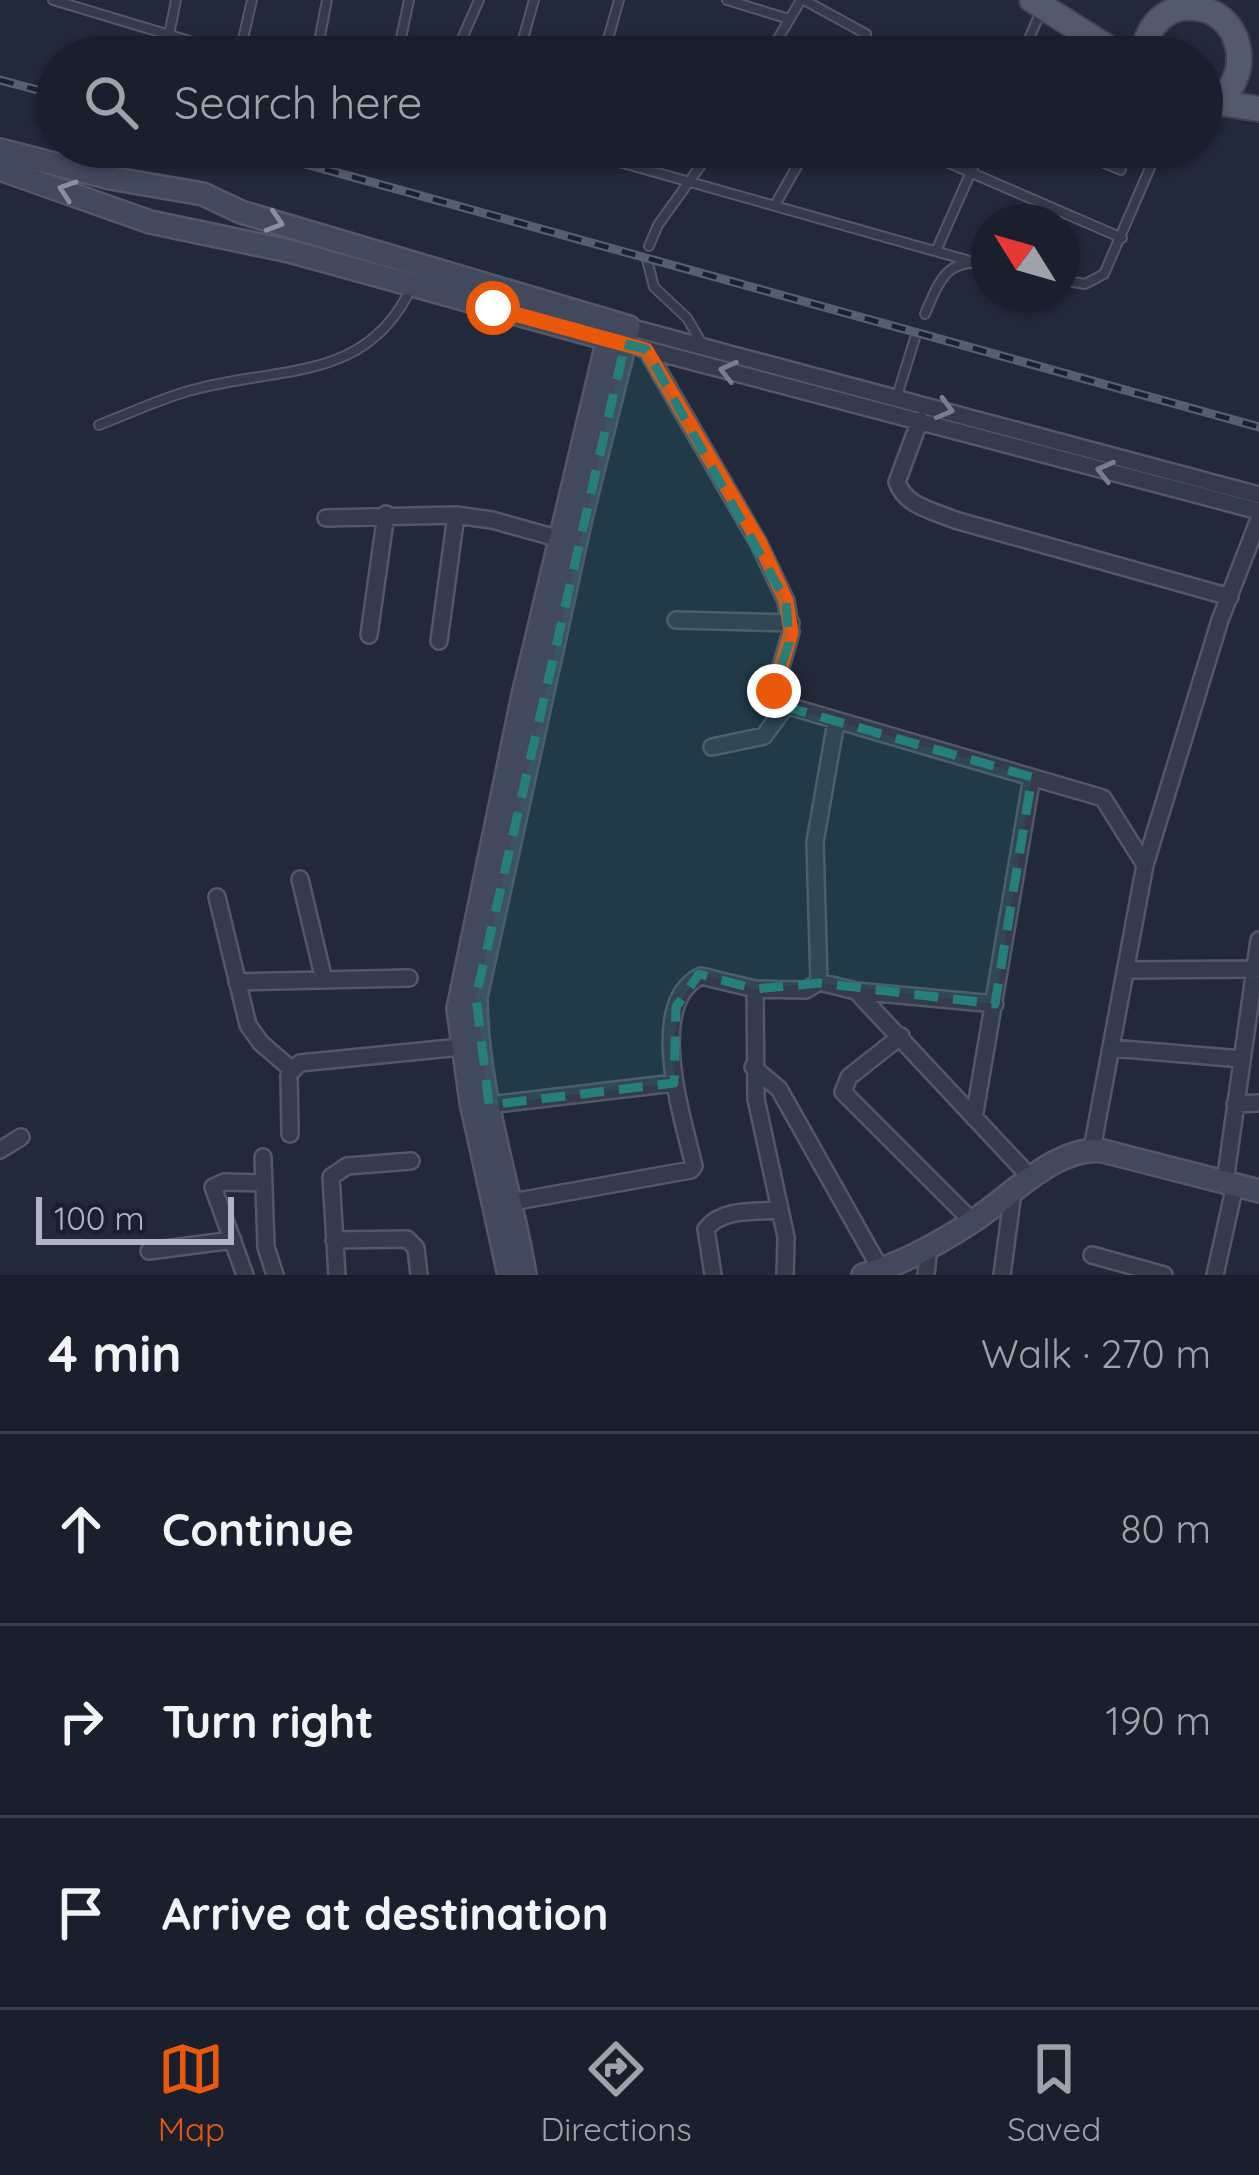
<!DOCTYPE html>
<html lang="en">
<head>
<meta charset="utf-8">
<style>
	body { margin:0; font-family:Quicksand,sans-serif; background:#222734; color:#f1f3f6 }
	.compass { position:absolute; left:971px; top:204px; width:108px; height:108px; border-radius:50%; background:#191f2c; box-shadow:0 3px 9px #0004; rotate:307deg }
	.scale { position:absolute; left:36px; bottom:30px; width:198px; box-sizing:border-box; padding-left:12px; border:6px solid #afb5c7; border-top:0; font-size:33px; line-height:42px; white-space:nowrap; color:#afb5c7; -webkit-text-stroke:9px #1a202f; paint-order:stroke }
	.stop { position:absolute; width:36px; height:36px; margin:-27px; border:9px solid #ea580c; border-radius:50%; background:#fff }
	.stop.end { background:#ea580c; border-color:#fff; box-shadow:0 3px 12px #0008 }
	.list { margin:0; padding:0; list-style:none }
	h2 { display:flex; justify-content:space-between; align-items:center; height:156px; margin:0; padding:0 48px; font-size:51px }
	h2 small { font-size:39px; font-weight:400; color:#9fa2a9 }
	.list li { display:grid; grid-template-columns:78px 1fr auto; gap:36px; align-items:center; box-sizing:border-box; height:192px; padding:0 48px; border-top:3px solid #373d48 }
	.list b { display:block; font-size:45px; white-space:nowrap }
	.list em { font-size:39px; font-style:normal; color:#9fa2a9 }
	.icon { flex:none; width:66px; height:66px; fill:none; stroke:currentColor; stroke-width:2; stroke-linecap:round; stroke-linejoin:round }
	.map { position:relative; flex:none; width:1259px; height:1275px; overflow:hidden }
	.search { position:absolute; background:#191f2c; box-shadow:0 3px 9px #0004; left:36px; right:36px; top:36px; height:132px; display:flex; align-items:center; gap:30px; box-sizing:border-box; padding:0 42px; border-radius:66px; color:#9fa2a9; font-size:45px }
	.sheet { height:732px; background:#191f2c }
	nav { display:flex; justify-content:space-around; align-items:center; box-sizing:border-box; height:168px; border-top:3px solid #373d48; background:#191f2c; font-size:33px; color:#9fa2a9 }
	nav a { display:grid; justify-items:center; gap:6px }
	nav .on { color:#ea580c }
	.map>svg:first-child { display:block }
</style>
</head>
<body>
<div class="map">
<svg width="1259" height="1275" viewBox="0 0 1259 1275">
	<rect width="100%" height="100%" fill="#21293a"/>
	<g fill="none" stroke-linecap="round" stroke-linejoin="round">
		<defs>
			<path id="lane" d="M53 0 243 57
				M727 0 789 19
				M804 0 866 34 858 57
				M169 35 176 0
				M239 56 252 0
				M316 57 327 0
				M397 57 409 0
				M454 57 479 0
				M518 57 534 0
				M603 57 619 0
				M767 57 801 0
				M1021 57 1042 9
				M566 147 970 261
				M912 147 1122 238
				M1067 147 1121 170
				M775 205 808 147
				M649 246 658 225 714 147
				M936 251 982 147
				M647 260 654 287 687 318 702 344
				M1061 280 1085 284 1104 274 1159 147
				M925 314C940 279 947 257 989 264
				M897 396 915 338
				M99 425C131 413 163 397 196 389 283 366 368 382 412 286"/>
			<path id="street" d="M629 327 1259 495
				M641 348 1259 511
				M646 349 759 544 786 601 791 632 774 691 778 703 1103 798 1145 865
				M920 420 897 482C905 506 934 511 955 520L1230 597
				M326 518 456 515 492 520 560 539
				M676 620 791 623
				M369 635 386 514
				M439 641 456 515
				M712 747 764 736 785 707
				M300 879 324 980
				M217 897 248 1025 261 1043 291 1069
				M1126 970 1259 969
				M237 982 409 978
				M819 982 856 991 1032 1179
				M856 991 995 1004
				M901 1036 849 1077 843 1092 973 1222
				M1111 1048 1242 1059
				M753 1067 779 1089 881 1270
				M1235 1104 1259 1103
				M489 1105 674 1083
				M974 1118 1032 777
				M290 1134 289 1074 300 1063 461 1047
				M1092 1149 1145 865 1220 620 1259 519
				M0 1150 21 1137
				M263 1157 266 1247 275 1275
				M1225 1182 1259 940
				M512 1202 691 1170 694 1166C683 1119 645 1003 701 976L755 989
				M334 1240 407 1239 416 1248 419 1275
				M149 1251 233 1240
				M1092 1255 1164 1275
				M245 1275 213 1187 224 1182 264 1183
				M337 1275 331 1177 347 1166 411 1161
				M713 1275 706 1229C722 1208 755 1212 780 1210
				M785 1275 786 1237 756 1099 755 989 806 990 819 982 815 842 836 722
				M926 1275 929 1246
				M1002 1275 1013 1192
				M1215 1275 1235 1185"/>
			<path id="secondary" d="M0 150 110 178 203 194 241 212 629 327 581 518 476 997C476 1091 510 1183 525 1275
				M0 169 150 222 289 251 618 342
				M509 1275 471 1102 458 1009 523 695 612 322
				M863 1275C902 1264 940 1243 973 1221 1009 1198 1058 1144 1103 1151L1259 1191"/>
			<path id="primary" d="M1032 0 1123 57
				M1142 57C1146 33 1156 15 1180 8 1249 0 1259 91 1202 109
				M1221 103 1259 109"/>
		</defs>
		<use href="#lane" stroke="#525868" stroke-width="12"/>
		<use href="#street" stroke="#525868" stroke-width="20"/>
		<use href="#secondary" stroke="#525868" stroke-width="26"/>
		<use href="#primary" stroke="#3e4454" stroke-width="28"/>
		<use href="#lane" stroke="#343b4a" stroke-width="8"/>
		<use href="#street" stroke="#343b4a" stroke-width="15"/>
		<use href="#secondary" stroke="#42495d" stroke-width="21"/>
		<use href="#primary" stroke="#525a6b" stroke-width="24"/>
		<defs>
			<path id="rail" d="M0 80 57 95
				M244 147 1259 427"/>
		</defs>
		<use href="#rail" stroke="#565e72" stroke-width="9"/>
		<use href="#rail" stroke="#1a202f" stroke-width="4.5" stroke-dasharray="14" stroke-linecap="butt"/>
	</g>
	<defs><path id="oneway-chevron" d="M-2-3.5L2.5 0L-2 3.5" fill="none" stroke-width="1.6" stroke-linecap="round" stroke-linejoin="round" transform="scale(3)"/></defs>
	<g stroke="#898fa2">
		<use href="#oneway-chevron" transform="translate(67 190) rotate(-161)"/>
		<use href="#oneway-chevron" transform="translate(275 222) rotate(17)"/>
	</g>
	<g stroke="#787e8f">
		<use href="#oneway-chevron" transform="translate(728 371) rotate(-166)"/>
		<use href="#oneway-chevron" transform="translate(945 409) rotate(15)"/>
		<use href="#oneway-chevron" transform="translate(1105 471) rotate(-166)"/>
	</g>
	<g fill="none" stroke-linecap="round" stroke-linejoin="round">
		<path stroke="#ea580c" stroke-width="15" d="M493 308 646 350 760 544 786 601 791 632 774 691"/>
	</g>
	<path fill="#277f7b" fill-opacity="0.2" stroke="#277f7b" stroke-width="9" stroke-dasharray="24 15" stroke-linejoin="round" d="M625 344 646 349 786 601 789 643 769 702 1032 777 995 1004 820 983 755 989 699 974 676 1007 674 1083 489 1105 476 997Z"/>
</svg>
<svg class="compass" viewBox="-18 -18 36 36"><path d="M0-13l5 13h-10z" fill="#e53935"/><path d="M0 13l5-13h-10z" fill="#9fa2a9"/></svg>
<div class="scale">100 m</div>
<div class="stop" style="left:493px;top:308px"></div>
<div class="stop end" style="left:774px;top:691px"></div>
<div class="search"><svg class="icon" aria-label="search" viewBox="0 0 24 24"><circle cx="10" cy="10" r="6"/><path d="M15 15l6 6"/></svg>Search here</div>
</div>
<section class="sheet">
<h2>4 min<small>Walk · 270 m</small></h2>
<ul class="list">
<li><svg class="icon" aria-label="ahead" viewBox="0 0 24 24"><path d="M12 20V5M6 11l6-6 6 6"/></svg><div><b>Continue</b></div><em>80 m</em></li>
<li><svg class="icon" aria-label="right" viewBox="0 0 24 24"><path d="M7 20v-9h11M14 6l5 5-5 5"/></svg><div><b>Turn right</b></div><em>190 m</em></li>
<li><svg class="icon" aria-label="arrive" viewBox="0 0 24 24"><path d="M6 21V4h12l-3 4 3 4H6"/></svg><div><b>Arrive at destination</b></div></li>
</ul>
</section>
<nav>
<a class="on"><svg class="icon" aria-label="map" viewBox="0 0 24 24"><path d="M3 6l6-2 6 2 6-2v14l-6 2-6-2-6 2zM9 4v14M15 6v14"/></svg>Map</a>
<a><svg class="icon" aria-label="directions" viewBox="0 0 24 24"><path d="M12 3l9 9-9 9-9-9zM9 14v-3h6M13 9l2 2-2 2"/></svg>Directions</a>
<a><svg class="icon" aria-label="saved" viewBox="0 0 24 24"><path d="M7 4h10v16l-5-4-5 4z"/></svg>Saved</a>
</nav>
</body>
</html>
